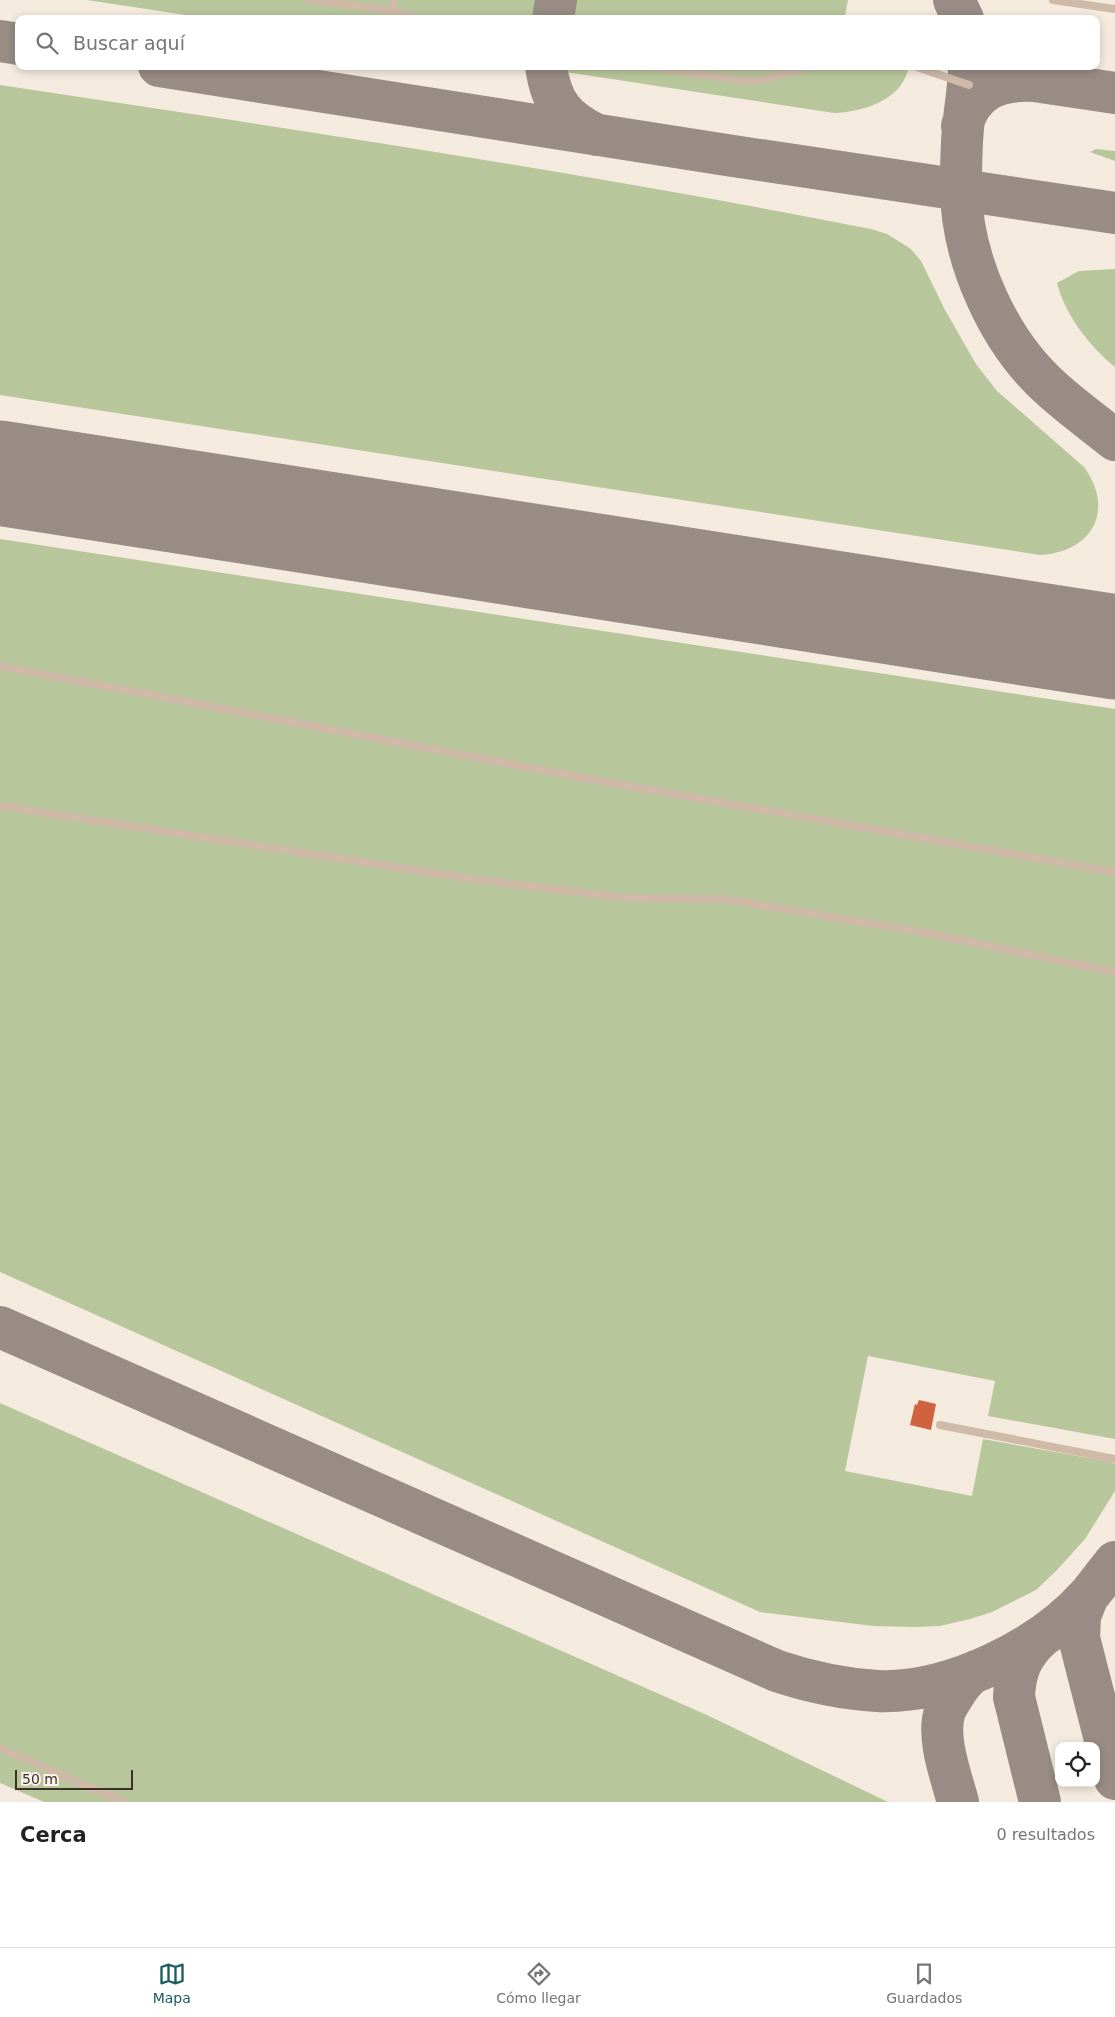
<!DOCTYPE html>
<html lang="es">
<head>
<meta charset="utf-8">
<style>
	body { margin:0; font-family:"DejaVu Sans",sans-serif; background:#f6f6f6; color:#222 }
	.controls { position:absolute; right:15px; bottom:15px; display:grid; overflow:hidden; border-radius:10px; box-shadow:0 2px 8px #0003 }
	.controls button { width:45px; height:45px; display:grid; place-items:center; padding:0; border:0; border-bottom:1px solid #e0e0e0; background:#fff; color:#222; font:25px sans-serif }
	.scale { position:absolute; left:15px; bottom:12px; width:118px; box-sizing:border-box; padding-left:5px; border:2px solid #3b2f29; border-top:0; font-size:14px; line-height:18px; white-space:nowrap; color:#3b2f29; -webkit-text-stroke:4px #fcf4eb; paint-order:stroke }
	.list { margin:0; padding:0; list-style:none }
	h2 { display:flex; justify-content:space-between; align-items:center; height:65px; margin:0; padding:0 20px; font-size:21px }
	h2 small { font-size:16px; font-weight:400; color:#767676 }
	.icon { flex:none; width:28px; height:28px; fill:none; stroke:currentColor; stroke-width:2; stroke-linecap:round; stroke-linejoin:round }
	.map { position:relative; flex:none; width:1115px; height:1802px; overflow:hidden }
	.search { position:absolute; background:#fff; box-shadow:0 2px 8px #0003; left:15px; right:15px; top:15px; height:55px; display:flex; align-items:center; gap:12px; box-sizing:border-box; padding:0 18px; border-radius:10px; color:#767676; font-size:19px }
	.sheet { height:145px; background:#fff }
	nav { display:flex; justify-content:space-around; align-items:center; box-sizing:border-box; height:70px; border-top:1px solid #e0e0e0; background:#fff; font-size:14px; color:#767676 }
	nav a { display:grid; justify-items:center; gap:2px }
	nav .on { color:#1a5d61 }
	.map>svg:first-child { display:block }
</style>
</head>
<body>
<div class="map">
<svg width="1115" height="1802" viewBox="0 0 1115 1802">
	<rect width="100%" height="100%" fill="#f5eade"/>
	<path fill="#b8c69c" d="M87 0H848L845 16 854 19H212Z
		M526 66H908V70C900 101 862 112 834 113Z
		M0 85C291 129 582 172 871 229L887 234 911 249 921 261 945 310 976 364 997 391 1084 467C1115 510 1093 552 1040 555L0 395Z
		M1096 149 1115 151V161L1090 152Z
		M1115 269V367C1090 347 1065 315 1057 283L1079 271Z
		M0 539 1115 709V1439L988 1416 995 1381 868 1356 845 1471 972 1496 983 1439 1111 1462 1115 1464V1491L1085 1539 1056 1571 1036 1590 992 1612 970 1619 940 1626 915 1627 873 1626 760 1612 0 1272Z
		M0 1403 709 1716 888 1802H44L0 1783Z"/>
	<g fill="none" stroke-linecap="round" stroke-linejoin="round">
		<path stroke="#988c84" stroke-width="42" d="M954 0 963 19
			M553 19 556 0
			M0 41 19 44
			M159 66 733 156 1115 213
			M546 66C551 103 564 119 597 135
			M969 66C969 84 966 101 964 119 961 142 961 165 961 187 961 259 999 343 1053 390 1073 408 1094 423 1115 440
			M1007 77 1115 93
			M962 126C972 89 1000 79 1035 81
			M914 616 1050 624 1115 621
			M0 1327 777 1671C810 1682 843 1689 877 1691 950 1694 1041 1649 1089 1595 1098 1584 1106 1573 1115 1562
			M1088 1596 1080 1616 1079 1638 1115 1779
			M958 1802C951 1776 936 1737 945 1711 948 1703 953 1697 957 1690 962 1683 967 1676 976 1671
			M1040 1802 1014 1697C1015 1671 1022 1654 1041 1637"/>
		<path stroke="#988c84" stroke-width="105" d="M0 473 1115 647"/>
	</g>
	<path fill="#d16240" d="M919 1400 936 1404 931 1430 910 1425 915 1404 917 1405Z"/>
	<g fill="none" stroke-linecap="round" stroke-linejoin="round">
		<path stroke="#cfbaa8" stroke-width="8" d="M309 0 395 11 420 19
			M393 0 395 11
			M1053 0 1115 9
			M647 66 747 81 762 80 811 66
			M914 66 969 85
			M0 666 578 777 1115 872
			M0 806 473 879 626 898 725 899 927 933 1115 972
			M940 1425 1115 1459
			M0 1748 123 1802"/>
	</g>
</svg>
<div class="controls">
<button><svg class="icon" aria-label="locate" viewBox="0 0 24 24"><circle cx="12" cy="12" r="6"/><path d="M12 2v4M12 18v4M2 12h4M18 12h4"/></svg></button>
</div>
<div class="scale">50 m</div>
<div class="search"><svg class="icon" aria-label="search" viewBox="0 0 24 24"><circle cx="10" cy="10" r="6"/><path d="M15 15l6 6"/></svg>Buscar aquí</div>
</div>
<section class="sheet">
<h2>Cerca<small>0 resultados</small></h2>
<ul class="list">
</ul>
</section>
<nav>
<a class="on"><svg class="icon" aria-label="map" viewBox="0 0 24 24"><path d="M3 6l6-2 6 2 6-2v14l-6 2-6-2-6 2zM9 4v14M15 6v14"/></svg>Mapa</a>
<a><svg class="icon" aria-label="directions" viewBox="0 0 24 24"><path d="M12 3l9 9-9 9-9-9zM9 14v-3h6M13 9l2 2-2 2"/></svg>Cómo llegar</a>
<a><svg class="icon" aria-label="saved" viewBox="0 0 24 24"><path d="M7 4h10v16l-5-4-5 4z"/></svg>Guardados</a>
</nav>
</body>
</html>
